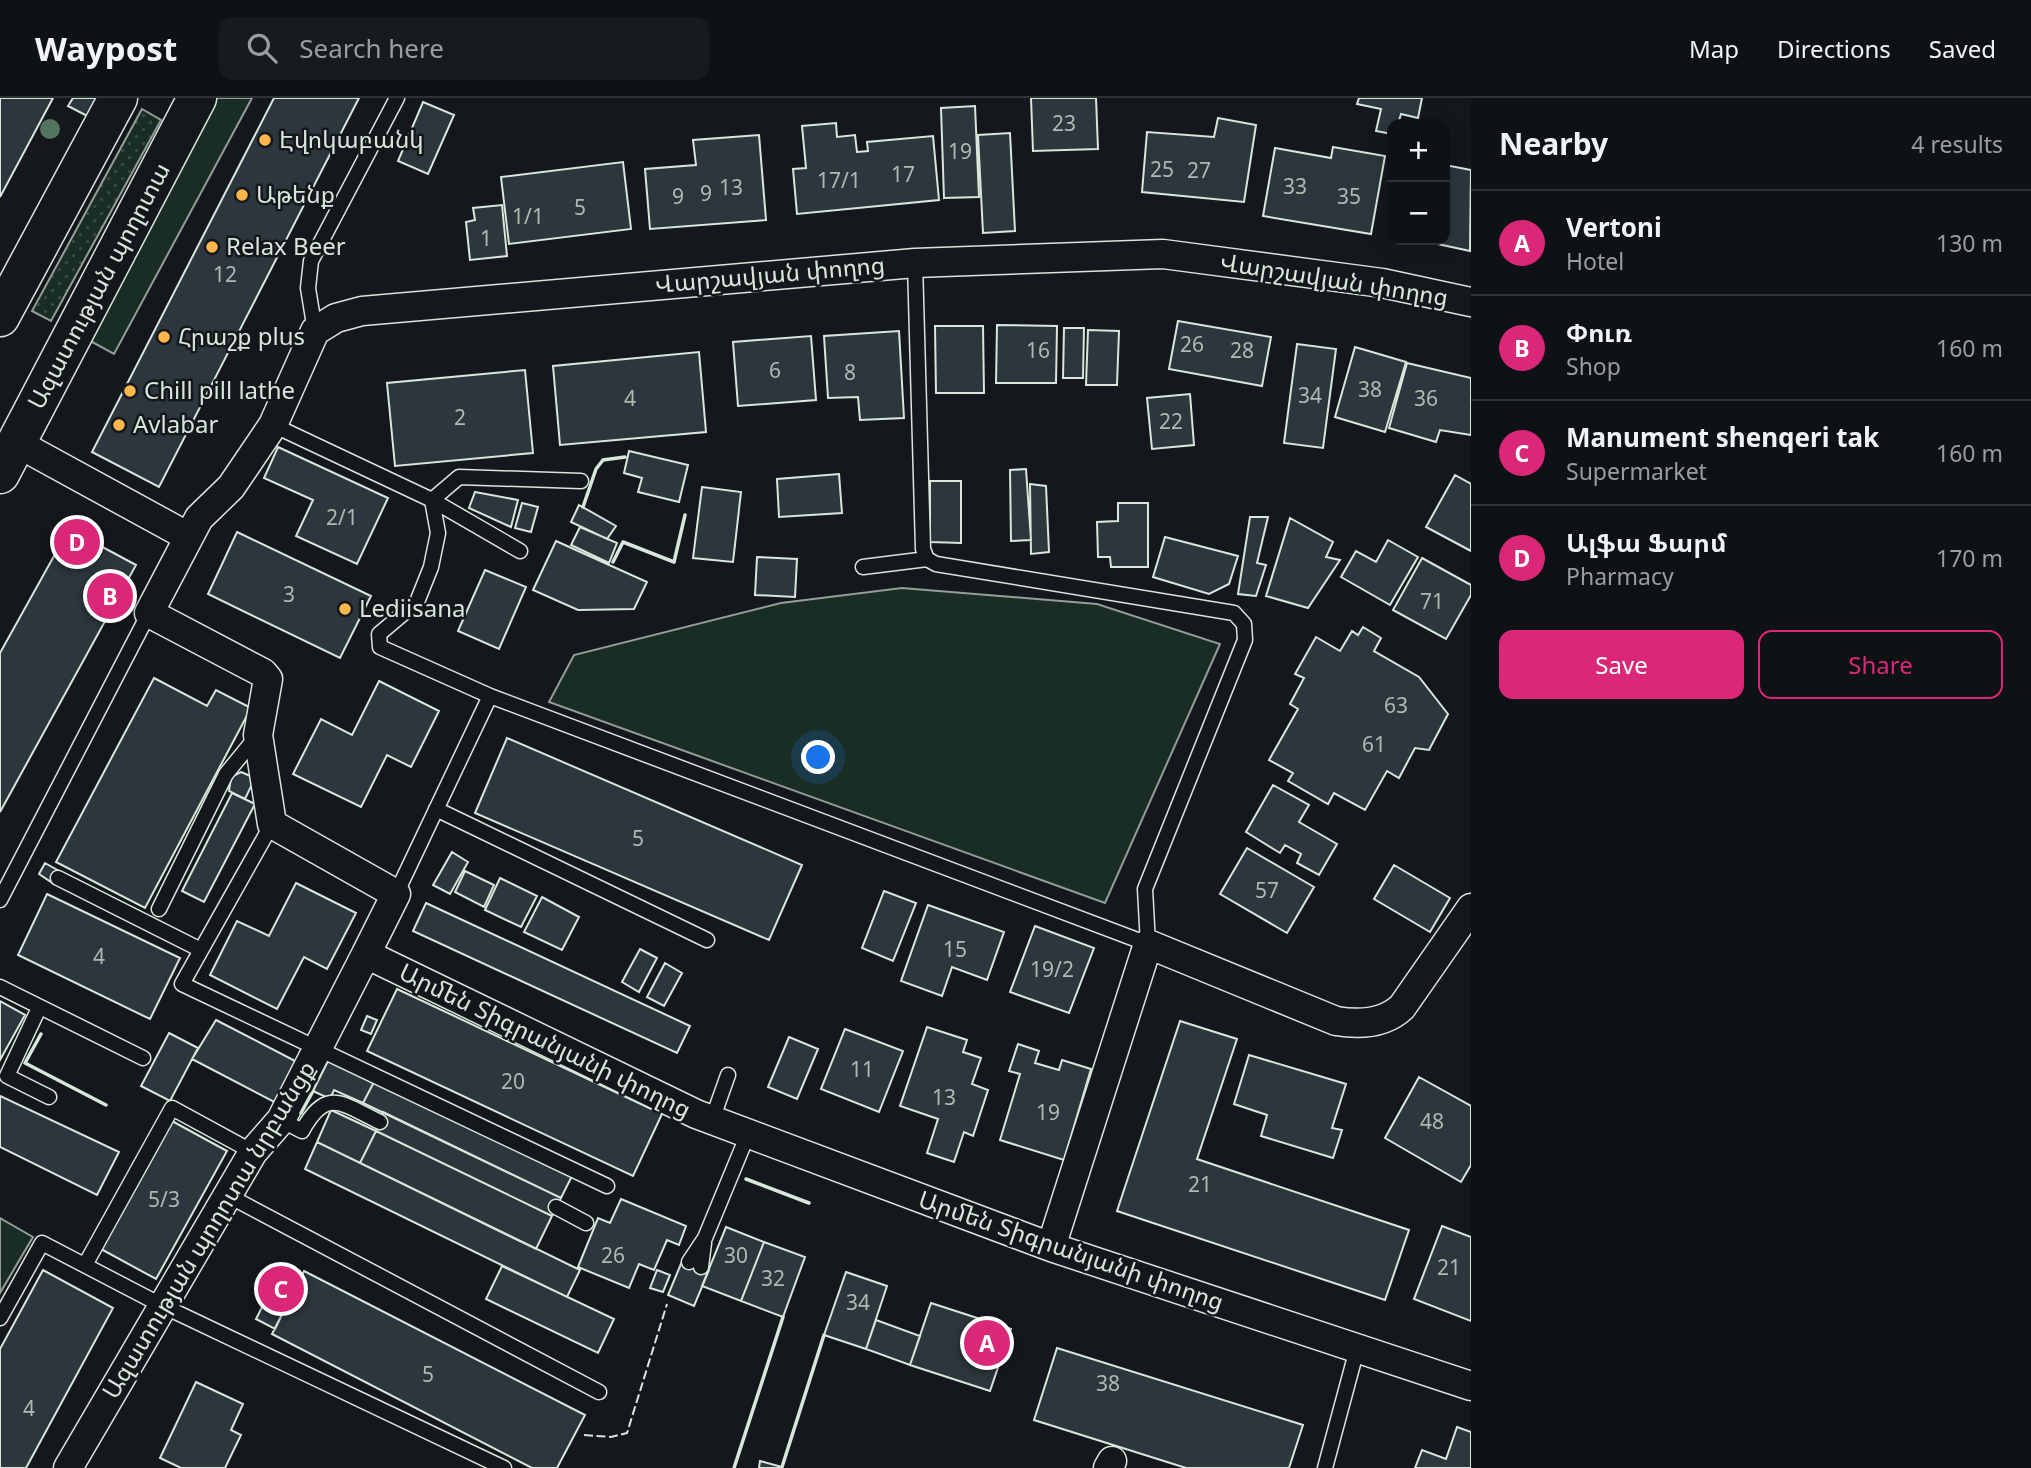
<!DOCTYPE html>
<html lang="en">
<head>
<meta charset="utf-8">
<style>
	body { margin:0; font-family:"Noto Sans","Noto Sans Armenian",sans-serif; background:#181b1e; color:#f1f3f6 }
	.controls { position:absolute; right:21px; top:21px; display:grid; overflow:hidden; border-radius:14px; box-shadow:0 4px 18px #0003 }
	.controls button { width:63px; height:63px; display:grid; place-items:center; padding:0; border:0; border-bottom:2px solid #2f3234; background:#0f1215; color:#f1f3f6; font:35px sans-serif }
	.you { position:absolute; left:819px; top:660px; width:24px; height:24px; margin:-18px; border:5px solid #fff; border-radius:50%; background:#1a73e8; box-shadow:0 0 0 10px #1a73e833 }
	.badge { display:grid; place-items:center; width:46px; height:46px; border-radius:50%; background:#db2777; color:#fff; font-size:23px; font-weight:700 }
	.pin { position:absolute; translate:-50% -50%; border:4px solid #fff; box-shadow:0 2px 7px #0006 }
	.list { margin:0; padding:0; list-style:none }
	h2 { display:flex; justify-content:space-between; align-items:center; height:91px; margin:0; padding:0 28px; font-size:30px }
	h2 small { font-size:23px; font-weight:400; color:#9b9ea0 }
	.list li { display:grid; grid-template-columns:46px 1fr auto; gap:21px; align-items:center; box-sizing:border-box; height:105px; padding:0 28px; border-top:2px solid #2f3234 }
	.list b { display:block; font-size:26px; white-space:nowrap }
	.list p { margin:0; font-size:23px; white-space:nowrap; color:#9b9ea0 }
	.list em { font-size:23px; font-style:normal; color:#9b9ea0 }
	.actions { display:flex; gap:14px; padding:21px 28px }
	.actions a { flex:1; padding:16px 0; border:2px solid #db2777; border-radius:14px; text-align:center; font-size:24px; color:#db2777 }
	.actions .main { background:#db2777; color:#fff }
	.icon { flex:none; width:38px; height:38px; fill:none; stroke:currentColor; stroke-width:2; stroke-linecap:round; stroke-linejoin:round }
	.map { position:relative; flex:none; width:1471px; height:1370px; overflow:hidden }
	header { display:flex; align-items:center; gap:42px; box-sizing:border-box; height:98px; padding:0 35px; background:#0f1215; border-bottom:2px solid #2f3234 }
	header strong { font-size:33px }
	nav { display:flex; gap:38px; margin-inline-start:auto; font-size:24px }
	.search { width:490px; height:63px; background:#181b1e; display:flex; align-items:center; gap:18px; box-sizing:border-box; padding:0 24px; border-radius:14px; color:#9b9ea0; font-size:26px }
	main { display:flex }
	aside { flex:1; background:#0f1215 }
	.map>svg:first-child { display:block }
</style>
</head>
<body>
<header>
<strong>Waypost</strong>
<div class="search"><svg class="icon" aria-label="search" viewBox="0 0 24 24"><circle cx="10" cy="10" r="6"/><path d="M15 15l6 6"/></svg>Search here</div>
<nav><a>Map</a><a>Directions</a><a>Saved</a></nav>
</header>
<main>
<div class="map">
<svg width="1471" height="1370" viewBox="0 0 1471 1370">
	<defs>
		<pattern id="grass-dots" width="8" height="8" patternUnits="userSpaceOnUse" patternTransform="scale(1.75)"><rect width="8" height="8" fill="#1a2d24"/><path d="M2 2h.1M6 6h.1" fill="none" stroke="#3b4b43" stroke-width="1.8" stroke-linecap="round"/></pattern>
	</defs>
	<rect width="100%" height="100%" fill="#14181c"/>
	<path fill="url(#grass-dots)" stroke="#939e99" stroke-width="2" d="M142 11 161 22 51 223 32 213Z"/>
	<path fill="#1a2d24" stroke="#939e99" stroke-width="2" d="M214 0H252L114 256 83 239Z
		M902 490 1097 506 1220 546 1105 805 549 604 574 557 781 505Z
		M0 1120 33 1139 0 1195Z"/>
	<path fill="#2c363c" stroke="#d8e6dc" stroke-width="2" d="M0 0H53L0 99Z
		M73 0H104L93 21 68 8Z
		M274 0H359L159 389 92 354Z
		M1031 0H1096L1098 51 1033 53Z
		M1359 0H1422L1418 20 1401 16 1398 26H1392V36L1376 33 1381 11 1357 6Z
		M423 4 454 17 428 76 398 63Z
		M975 8 979 99 944 100 941 10Z
		M1218 20 1256 27 1244 104 1142 94 1147 34 1214 39Z
		M836 25 837 39 855 37 857 54 868 53 867 44 933 38 939 102 797 116 793 71 806 70 802 28Z
		M1010 35 1015 133 983 135 978 37Z
		M759 37 766 122 650 131 645 71 696 67 693 42Z
		M1333 49 1385 58 1371 136 1263 118 1275 50 1331 60Z
		M623 64 631 131 509 146 501 79Z
		M1445 67 1471 72 1470 153 1419 142H1445Z
		M502 107 507 158 470 162 466 124 475 122 473 110Z
		M1178 223 1271 239 1262 288 1169 271Z
		M997 227 1057 228 1056 285H996Z
		M935 228H983L984 295H936Z
		M1064 230H1084L1083 280H1063Z
		M1088 232 1119 233 1117 287H1086Z
		M899 233 904 320 860 322 858 299 828 300 824 238Z
		M811 238 816 302 738 308 733 244Z
		M1297 246 1336 251 1323 350 1284 345Z
		M1355 249 1406 264 1385 334 1335 319Z
		M699 254 706 334 560 347 553 268Z
		M1407 265 1471 280V337L1440 332 1436 344 1389 330Z
		M525 272 533 355 395 368 387 285Z
		M1190 296 1194 347 1152 351 1147 300Z
		M278 349 388 400 357 466 296 438 313 402 264 380Z
		M629 353 688 367 679 404 638 394 642 380 624 375Z
		M1026 371 1031 442 1011 443 1010 372Z
		M839 376 842 415 779 419 777 381Z
		M1455 377 1471 386V453L1426 429Z
		M930 383H961V445L930 444Z
		M1030 386 1046 388 1049 454 1031 456Z
		M702 389 741 394 733 464 693 460Z
		M475 394 518 402 511 429 469 410Z
		M522 405 538 409 531 434 515 430Z
		M1118 405H1148V469H1111L1110 459H1098L1097 424 1118 423Z
		M579 407 616 428 607 441 571 424Z
		M1250 419H1268L1257 465 1266 467 1256 498 1238 496Z
		M1290 420 1333 444 1326 459 1340 462 1308 510 1266 498Z
		M580 429 617 445 609 465 571 447Z
		M69 431 136 467 0 714V555Z
		M237 434 371 498 340 560 208 496Z
		M1165 439 1238 458 1229 486 1209 496 1153 479Z
		M1388 442 1418 459 1390 507 1341 479 1356 453 1376 464Z
		M556 443 647 484 634 511 578 512 533 492Z
		M757 459 797 461 795 499 755 497Z
		M1422 460 1471 487V497L1446 541 1393 512Z
		M485 472 526 489 499 551 458 533Z
		M1363 529 1381 540 1374 553 1419 579 1448 616 1429 652 1415 650 1399 680 1387 673 1365 712 1334 695 1328 706 1288 683 1293 675 1269 662 1298 611 1290 606 1304 580 1295 576 1316 539 1340 553 1352 533 1358 537Z
		M154 580 207 608 216 592 251 610 145 810 56 764Z
		M379 583 439 613 411 669 387 657 361 709 293 676 321 621 352 637Z
		M507 640 802 767 769 842 475 715Z
		M241 674 255 680 245 701 229 693 231 679Z
		M1273 687 1309 707 1299 724 1337 746 1319 777 1297 765 1301 756 1285 747 1280 755 1246 734Z
		M232 695 255 706 204 804 182 793Z
		M1247 750 1314 789 1287 835 1220 796Z
		M452 754 468 764 450 796 433 787Z
		M45 765 61 774 54 786 39 776Z
		M1394 767 1450 800 1430 834 1374 801Z
		M465 773 494 787 484 809 455 794Z
		M500 780 537 798 521 829 485 812Z
		M296 785 356 815 327 871 304 859 277 911 210 877 237 823 269 838Z
		M884 793 916 805 893 863 862 850Z
		M47 796 180 860 150 921 18 857Z
		M542 799 579 819 562 852 524 834Z
		M426 805 690 928 677 955 413 833Z
		M928 807 1004 834 987 882 952 869 942 898 901 883Z
		M1035 828 1094 850 1069 915 1010 894Z
		M640 851 657 860 639 894 622 884Z
		M665 865 682 875 664 908 647 899Z
		M397 891 662 1016 633 1078 367 953Z
		M0 903 25 917 0 962Z
		M367 918 377 922 371 936 361 932Z
		M216 922 299 965 278 1006 192 961Z
		M1180 923 1237 941 1197 1061 1409 1132 1385 1202 1117 1113Z
		M927 929 967 942 963 954 981 960 972 986 988 992 973 1038 964 1034 954 1064 927 1055 938 1021 900 1008Z
		M845 931 903 953 879 1014 821 991Z
		M169 935 198 950 170 1003 141 988Z
		M789 939 818 951 797 1001 768 989Z
		M1018 946 1039 953 1035 965 1059 972 1062 962 1091 971 1064 1062 1000 1042 1020 976 1009 973Z
		M1249 957 1346 986 1332 1030 1342 1032 1333 1060 1261 1038 1267 1017 1234 1006Z
		M329 961 374 984 363 1005 334 992 330 1001 313 993Z
		M1419 979 1471 1008V1067L1461 1084 1385 1040Z
		M374 984 572 1078 561 1100 363 1005Z
		M0 998 119 1054 97 1097 0 1049Z
		M331 1012 376 1033 360 1065 317 1044Z
		M383 1014 561 1100 552 1118 376 1033Z
		M172 1023 227 1053 156 1181 101 1151Z
		M376 1033 552 1118 536 1151 360 1065Z
		M317 1044 580 1172 567 1199 305 1071Z
		M621 1101 686 1128 679 1147 667 1142 654 1172 639 1166 629 1190 578 1169 598 1120 610 1125Z
		M1442 1128 1471 1139V1223L1414 1201Z
		M726 1129 764 1144 741 1203 702 1188Z
		M764 1144 805 1159 783 1219 741 1203Z
		M683 1161 709 1172 694 1208 668 1197Z
		M283 1168 301 1178 275 1231 256 1221Z
		M502 1168 614 1221 598 1255 486 1201Z
		M43 1172 113 1210 26 1370H0V1251Z
		M657 1172 670 1177 663 1194 650 1190Z
		M304 1173 585 1317 557 1370H532L272 1236Z
		M846 1174 887 1188 866 1251 824 1237Z
		M931 1205 1011 1231 990 1293 910 1267Z
		M876 1222 920 1238 910 1267 866 1251Z
		M1057 1250 1303 1327 1289 1370H1186L1034 1322Z
		M196 1284 243 1306 231 1332 241 1337 225 1370H181L160 1360Z
		M1457 1329 1471 1334V1370H1415L1422 1352 1446 1361Z
		M760 1363 782 1369 781 1370H759Z"/>
	<g fill="none" stroke-linecap="round" stroke-linejoin="round">
		<defs>
			<path id="lane" d="M315 233 308 190 311 163 397 0
				M273 327 432 402 459 379 581 383
				M432 402 438 435 431 469 417 504 379 536 380 549 490 598
				M432 402 520 453
				M863 469 927 461
				M436 711 707 842
				M272 726 182 886 607 1088
				M58 780 201 852
				M396 796 490 598 1148 846 1145 791 1245 542 1244 526 1234 515 936 466 927 461 923 451 915 165
				M0 802 149 515
				M159 811 226 676 257 638
				M0 889 143 960
				M39 910 7 978 49 999
				M281 1022 302 1033C327 988 342 1006 380 1024
				M712 1022 728 977
				M227 1097 599 1294
				M556 1109 586 1125
				M689 1164 705 1140 748 1036
				M85 1167 172 1010 253 1054
				M701 1169 704 1145
				M0 1220 42 1145 161 1207 504 1370
				M1325 1370 1357 1251"/>
			<path id="street" d="M1471 204 1382 185 1163 156 915 165 362 213 336 220 315 233 273 327 231 389 199 420 149 515 263 575 268 581 258 637 272 726 396 796 366 856 696 1016 1051 1149 1471 1288
				M17 345 187 438
				M1051 1149 1148 846 1336 923C1360 927 1384 926 1402 909L1471 810
				M68 1370 253 1054 281 1022 366 856
				M1108 1370 1112 1363"/>
			<path id="primary" d="M0 219 118 0
				M0 376 197 0"/>
		</defs>
		<use href="#lane" stroke="#d8e6dc" stroke-width="17"/>
		<use href="#street" stroke="#d8e6dc" stroke-width="31"/>
		<use href="#primary" stroke="#d8e6dc" stroke-width="41"/>
		<use href="#lane" stroke="#14181c" stroke-width="14"/>
		<use href="#street" stroke="#14181c" stroke-width="28"/>
		<use href="#primary" stroke="#14181c" stroke-width="38"/>
		<path stroke="#d8e6dc" stroke-width="2" stroke-dasharray="9 3.5" stroke-linecap="butt" d="M584 1337 611 1339 627 1335 667 1206"/>
		<path stroke="#d8e6dc" stroke-width="3.5" d="M583 409 596 371 603 362 625 359
			M613 464 623 444 674 464 685 417
			M41 936 25 965 106 1007
			M301 1015 313 993
			M746 1081 809 1105
			M782 1369 824 1237
			M734 1370 783 1219"/>
	</g>
	<circle fill="#55745f" cx="50" cy="31" r="10"/>
	<g fill="#ffb74d" stroke="#14181c" stroke-width="2.5">
		<circle cx="265" cy="42" r="7"/>
		<circle cx="242" cy="97" r="7"/>
		<circle cx="212" cy="149" r="7"/>
		<circle cx="164" cy="239" r="7"/>
		<circle cx="130" cy="293" r="7"/>
		<circle cx="119" cy="327" r="7"/>
		<circle cx="345" cy="511" r="7"/>
	</g>
	<g text-anchor="middle" stroke-width="5" stroke-linejoin="round" paint-order="stroke">
		<g font-size="21" fill="#adbab4">
			<text x="1064" y="33">23</text>
			<text x="960" y="61">19</text>
			<text x="1162" y="79">25</text>
			<text x="1199" y="80">27</text>
			<text x="903" y="84">17</text>
			<text x="839" y="90">17/1</text>
			<text x="1295" y="96">33</text>
			<text x="731" y="97">13</text>
			<text x="706" y="103">9</text>
			<text x="678" y="106">9</text>
			<text x="1349" y="106">35</text>
			<text x="580" y="117">5</text>
			<text x="528" y="126">1/1</text>
			<text x="486" y="148">1</text>
			<text x="225" y="184">12</text>
			<text x="1192" y="254">26</text>
			<text x="1038" y="260">16</text>
			<text x="1242" y="260">28</text>
			<text x="775" y="280">6</text>
			<text x="850" y="282">8</text>
			<text x="1370" y="299">38</text>
			<text x="1310" y="305">34</text>
			<text x="630" y="308">4</text>
			<text x="1426" y="308">36</text>
			<text x="460" y="327">2</text>
			<text x="1171" y="331">22</text>
			<text x="342" y="427">2/1</text>
			<text x="289" y="504">3</text>
			<text x="1432" y="511">71</text>
			<text x="1396" y="615">63</text>
			<text x="1374" y="654">61</text>
			<text x="638" y="748">5</text>
			<text x="1267" y="800">57</text>
			<text x="955" y="859">15</text>
			<text x="99" y="866">4</text>
			<text x="1052" y="879">19/2</text>
			<text x="862" y="979">11</text>
			<text x="513" y="991">20</text>
			<text x="944" y="1007">13</text>
			<text x="1048" y="1022">19</text>
			<text x="1432" y="1031">48</text>
			<text x="1200" y="1094">21</text>
			<text x="164" y="1109">5/3</text>
			<text x="613" y="1165">26</text>
			<text x="736" y="1165">30</text>
			<text x="1449" y="1177">21</text>
			<text x="773" y="1188">32</text>
			<text x="858" y="1212">34</text>
			<text x="428" y="1284">5</text>
			<text x="1108" y="1293">38</text>
			<text x="29" y="1318">4</text>
		</g>
		<g font-size="24" fill="#d8e6dc" stroke="#14181c" text-anchor="start">
			<text x="279" y="50">Էվոկաբանկ</text>
			<text x="256" y="105">Աթենք</text>
			<text x="226" y="157">Relax Beer</text>
			<text x="178" y="247">Հրաշք plus</text>
			<text x="144" y="301">Chill pill lathe</text>
			<text x="133" y="335">Avlabar</text>
			<text x="359" y="519">Lediisana</text>
		</g>
		<g font-size="24" fill="#d8e6dc" stroke="#14181c">
			<text transform="translate(770 177) rotate(-5)" y="8">Վարշավյան փողոց</text>
			<text transform="translate(1334 182) rotate(9)" y="8">Վարշավյան փողոց</text>
			<text transform="translate(99 188) rotate(-62)" y="8">Ազատության պողոտա</text>
			<text transform="translate(545 943) rotate(26)" y="8">Արմեն Տիգրանյանի փողոց</text>
			<text transform="translate(209 1132) rotate(-59)" y="8">Ազատության պողոտա նրբանցք</text>
			<text transform="translate(1071 1153) rotate(19)" y="8">Արմեն Տիգրանյանի փողոց</text>
		</g>
	</g>
</svg>
<div class="controls">
<button>+</button>
<button>−</button>
</div>
<div class="you"></div>
<div class="pin badge" style="left:987px;top:1245px">A</div>
<div class="pin badge" style="left:110px;top:498px">B</div>
<div class="pin badge" style="left:281px;top:1191px">C</div>
<div class="pin badge" style="left:77px;top:444px">D</div>
</div>
<aside>
<h2>Nearby<small>4 results</small></h2>
<ul class="list">
<li><span class="badge">A</span><div><b>Vertoni</b><p>Hotel</p></div><em>130 m</em></li>
<li><span class="badge">B</span><div><b>Փուռ</b><p>Shop</p></div><em>160 m</em></li>
<li><span class="badge">C</span><div><b>Manument shenqeri tak</b><p>Supermarket</p></div><em>160 m</em></li>
<li><span class="badge">D</span><div><b>Ալֆա Ֆարմ</b><p>Pharmacy</p></div><em>170 m</em></li>
</ul>
<div class="actions"><a class="main">Save</a><a>Share</a></div>
</aside>
</main>
</body>
</html>
